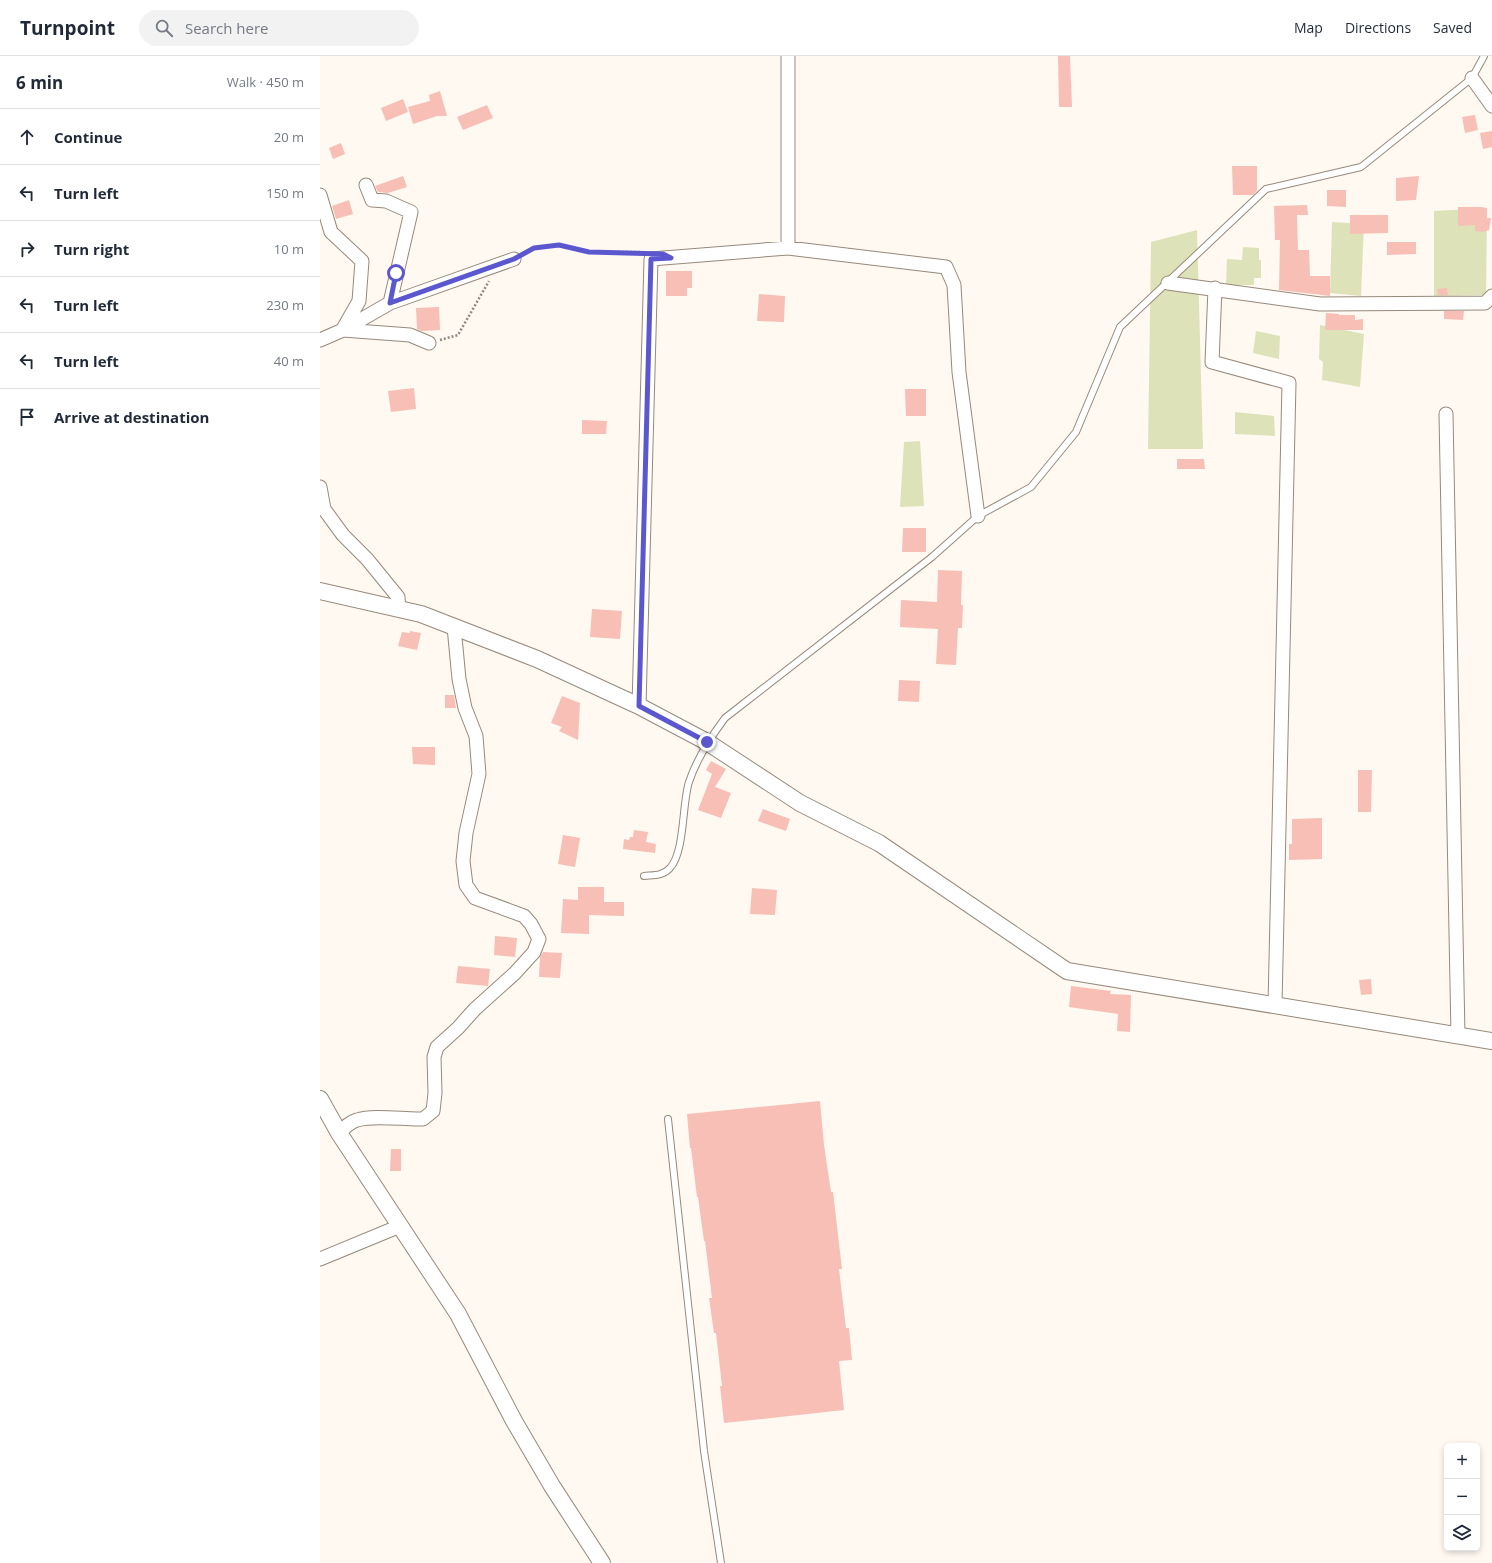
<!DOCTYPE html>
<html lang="en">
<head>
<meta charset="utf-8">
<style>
	body { margin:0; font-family:"Open Sans",sans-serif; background:#f2f2f3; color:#1f2937 }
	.controls { position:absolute; right:12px; bottom:12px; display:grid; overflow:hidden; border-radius:6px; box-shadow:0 2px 6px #0003 }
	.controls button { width:36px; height:36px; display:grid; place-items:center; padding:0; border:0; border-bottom:1px solid #e0e1e3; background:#fff; color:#1f2937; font:20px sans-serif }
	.stop { position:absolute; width:12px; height:12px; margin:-9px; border:3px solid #5b57cf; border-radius:50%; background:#fff }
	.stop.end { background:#5b57cf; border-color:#fff; box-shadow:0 1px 4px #0008 }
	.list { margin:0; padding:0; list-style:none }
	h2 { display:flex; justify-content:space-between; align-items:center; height:52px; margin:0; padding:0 16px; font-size:17px }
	h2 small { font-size:13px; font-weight:400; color:#747a83 }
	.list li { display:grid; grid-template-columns:26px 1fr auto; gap:12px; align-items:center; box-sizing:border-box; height:56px; padding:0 16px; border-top:1px solid #e0e1e3 }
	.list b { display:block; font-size:15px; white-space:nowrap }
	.list em { font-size:13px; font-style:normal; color:#747a83 }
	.icon { flex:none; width:22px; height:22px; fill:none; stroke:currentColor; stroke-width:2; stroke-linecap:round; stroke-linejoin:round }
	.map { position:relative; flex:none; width:1172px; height:1507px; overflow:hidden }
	header { display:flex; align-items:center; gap:24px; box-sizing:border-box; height:56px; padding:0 20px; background:#fff; border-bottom:1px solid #e0e1e3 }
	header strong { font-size:19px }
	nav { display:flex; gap:22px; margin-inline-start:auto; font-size:14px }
	.search { width:280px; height:36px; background:#f2f2f3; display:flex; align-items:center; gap:10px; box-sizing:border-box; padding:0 14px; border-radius:22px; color:#747a83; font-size:15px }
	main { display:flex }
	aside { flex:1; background:#fff }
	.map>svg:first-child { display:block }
</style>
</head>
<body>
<header>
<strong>Turnpoint</strong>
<div class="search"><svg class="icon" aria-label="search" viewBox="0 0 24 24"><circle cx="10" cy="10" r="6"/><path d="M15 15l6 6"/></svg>Search here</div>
<nav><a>Map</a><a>Directions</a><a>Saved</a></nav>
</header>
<main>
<aside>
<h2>6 min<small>Walk · 450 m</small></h2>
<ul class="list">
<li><svg class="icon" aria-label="ahead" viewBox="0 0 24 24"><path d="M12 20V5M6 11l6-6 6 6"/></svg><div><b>Continue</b></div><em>20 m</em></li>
<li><svg class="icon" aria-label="left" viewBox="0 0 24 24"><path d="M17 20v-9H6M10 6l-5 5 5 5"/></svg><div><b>Turn left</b></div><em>150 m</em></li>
<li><svg class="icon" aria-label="right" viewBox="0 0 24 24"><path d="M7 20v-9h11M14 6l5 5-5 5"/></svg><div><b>Turn right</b></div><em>10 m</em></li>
<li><svg class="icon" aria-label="left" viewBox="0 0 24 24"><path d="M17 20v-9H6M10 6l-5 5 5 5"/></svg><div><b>Turn left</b></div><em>230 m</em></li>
<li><svg class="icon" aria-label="left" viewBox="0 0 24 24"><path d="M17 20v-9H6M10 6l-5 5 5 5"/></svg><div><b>Turn left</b></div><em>40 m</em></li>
<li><svg class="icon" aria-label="arrive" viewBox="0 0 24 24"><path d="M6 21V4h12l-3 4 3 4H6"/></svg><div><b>Arrive at destination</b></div></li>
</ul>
</aside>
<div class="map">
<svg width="1172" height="1507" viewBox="0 0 1172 1507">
	<rect width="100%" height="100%" fill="#fff9f2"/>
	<path fill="#dee2b8" d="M1167 152 1166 239 1114 240V155Z
		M1012 166 1044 168 1041 240 1010 237Z
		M877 174 883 393H828L831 186Z
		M923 191 939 192V204H941V222H934V229H906L907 203 922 204Z
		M1000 269 1044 278 1040 331 1002 324 1003 306 999 303Z
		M936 275 960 280 959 303 933 297Z
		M915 356 954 360 955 380 915 378Z
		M600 385 604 450 580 451 584 386Z"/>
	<path fill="#f7bfb5" d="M738 0H750L752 51H739Z
		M120 35 127 60H117L93 68 88 51 110 45 109 39Z
		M83 43 88 56 66 65 61 52Z
		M167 49 173 62 143 74 137 61Z
		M1155 59 1158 74 1145 77 1142 61Z
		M1172 75V91L1163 93 1160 77Z
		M21 87 25 98 13 103 9 92Z
		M912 110H937V135L933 139H913Z
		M83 120 87 131 68 137 58 136 55 130Z
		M1099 120 1096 144 1076 145V122Z
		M1007 134H1026V151L1007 150Z
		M29 144 33 158 16 163 12 150Z
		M987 149 988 159H977L978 194H989L990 220H1010V240L959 234 960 184H955L954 150Z
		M1138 151H1161L1167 152V162H1171L1169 174 1163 176 1155 175V169L1138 170Z
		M1030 159H1068V177L1030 178Z
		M1067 186H1096V198L1067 199Z
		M346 215H372V232H367V240H346Z
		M1127 232 1128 239H1118L1117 233Z
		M439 238 465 240 464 266 437 265Z
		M119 251 120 274 101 275 97 273 96 252Z
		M1124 255H1144L1143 264 1124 263Z
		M1006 257 1019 258V259H1035V264L1043 263V274H1005Z
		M94 332 96 353 71 356 68 335Z
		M585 333H606V360H586Z
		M262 364 287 365 286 378H262Z
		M857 403H884L885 413H857Z
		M583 472H606V496H582Z
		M618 514 642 515 641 549H643L642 572H638L636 609 616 608 618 573 580 571 581 544 617 546Z
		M272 553 302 555 300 583 270 581Z
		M90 575 101 577 97 594 78 590 82 576 90 577Z
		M579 624 600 625 599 646 578 645Z
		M125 639H134L136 652H125Z
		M242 640 260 647 258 684 239 675 242 671 231 667Z
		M92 691H115V709L93 708Z
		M391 705 406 713 395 731 411 737 401 762 378 754 392 718 386 714Z
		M1038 714H1052L1051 756H1038Z
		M443 753 470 763 466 775 438 765Z
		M1002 762V803L969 804V788H972V763Z
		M314 774 328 776 326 786 336 788 335 797 303 793 304 783 309 784 310 781H313Z
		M243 779 260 782 255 811 238 808Z
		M258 831H284V846H304V860L269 859V878L241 877 243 843 258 844Z
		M432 832 457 834 455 859 430 858Z
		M175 880 197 882 195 901 174 899Z
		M223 896 242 897 240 922 219 921 220 901Z
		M138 910 170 913 168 930 136 927Z
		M1051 923 1052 938 1041 939 1039 924Z
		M751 930 791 935 790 938 811 939 810 976 797 975 798 958 749 951Z
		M500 1045 504 1089 511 1136H513L522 1213H519L526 1272H529L532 1304 519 1305 524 1354 404 1367 400 1330H402L396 1277H394L389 1242H392L385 1185H384L378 1141H377L371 1092H370L367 1058Z
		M71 1093H81V1115H70Z"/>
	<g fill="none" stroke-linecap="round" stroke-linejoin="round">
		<defs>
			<path id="service" d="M324 820C333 819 343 820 350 812 365 796 362 747 369 726 377 702 390 682 405 662L612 501 658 460 711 431 756 376 800 271 946 133 1041 111 1152 22 1164 0
				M348 1063 384 1395 401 1507"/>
			<path id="minor" d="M1152 22 1172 50
				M46 129 52 144 66 145 91 156 70 247
				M0 139 11 176 42 205 39 245 23 273
				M468 192 626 211 634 229 639 316 658 460
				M848 227 1000 248 1165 247 1172 240
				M895 232 892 306 969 327 955 949
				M23 274 70 247 194 203
				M0 284 23 274 90 279 109 287
				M1126 358 1138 980
				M0 431 4 453 23 479 47 503 78 541 79 553
				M319 650 331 203 468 192V0
				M19 1077C25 1071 30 1066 37 1064 52 1059 81 1063 97 1063H103L113 1055 115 1037 114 1001 117 991 138 972 155 953 195 917 214 896 219 883 211 868 204 860 155 842 146 829 143 805 146 777 159 718 156 680 145 652 139 623 134 571
				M0 1203 80 1170"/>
			<path id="tertiary" d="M0 535 101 558 217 603 319 650 387 686 480 747 559 787 747 915 1172 985
				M0 1043 19 1077 138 1258 194 1365 232 1430 282 1507"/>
		</defs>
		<use href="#service" stroke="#97897a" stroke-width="8"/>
		<use href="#minor" stroke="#97897a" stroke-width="15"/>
		<use href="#tertiary" stroke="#97897a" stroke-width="18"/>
		<path stroke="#8e8983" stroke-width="2.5" stroke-dasharray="2 2" stroke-linecap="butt" d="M204 197 214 192 239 189 269 196H321
			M120 284 138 279 169 225"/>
		<use href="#service" stroke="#fff" stroke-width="6"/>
		<use href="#minor" stroke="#fff" stroke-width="13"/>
		<use href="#tertiary" stroke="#fff" stroke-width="16"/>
	</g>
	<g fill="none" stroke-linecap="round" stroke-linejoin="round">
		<path stroke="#5b57cf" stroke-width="5" d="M76 217 70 247 194 203 214 192 239 189 269 196 343 198 351 202 331 203 319 650 387 686"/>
	</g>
</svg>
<div class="controls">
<button>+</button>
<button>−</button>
<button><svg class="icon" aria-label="layers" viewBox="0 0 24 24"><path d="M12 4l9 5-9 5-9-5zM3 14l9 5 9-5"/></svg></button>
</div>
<div class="stop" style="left:76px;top:217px"></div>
<div class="stop end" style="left:387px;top:686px"></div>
</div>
</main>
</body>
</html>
